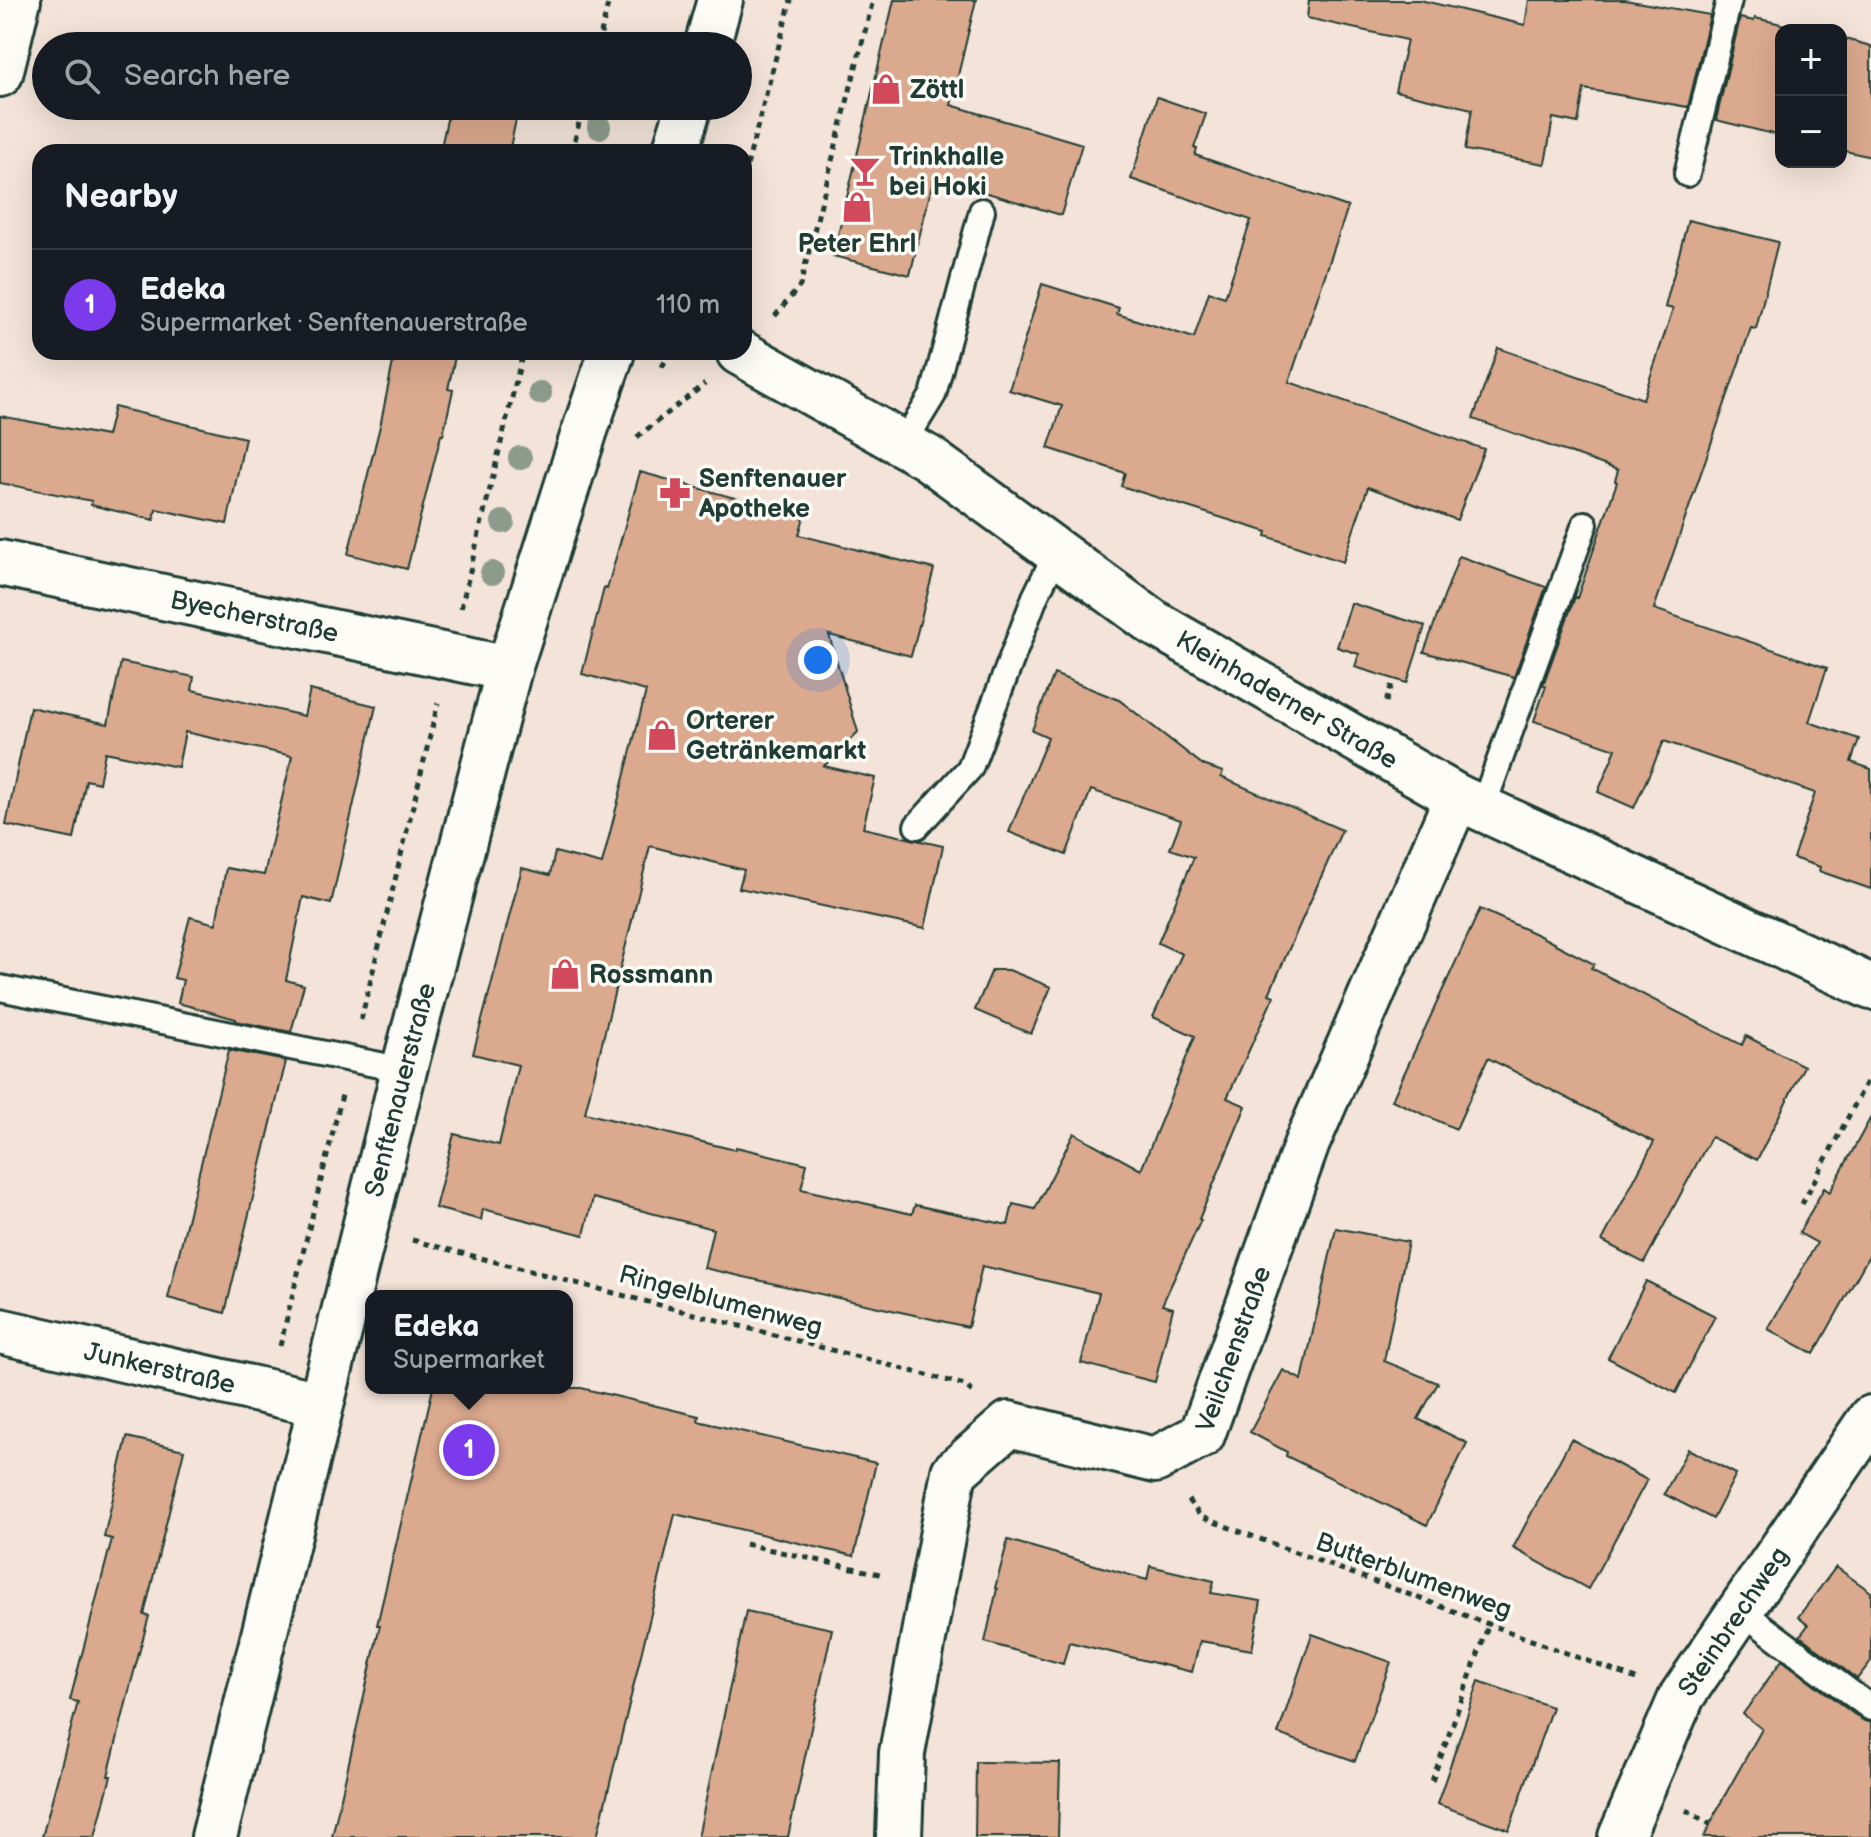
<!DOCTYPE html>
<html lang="en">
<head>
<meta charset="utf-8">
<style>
	body { margin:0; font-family:"Balsamiq Sans",sans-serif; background:#20242c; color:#f1f3f6 }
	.controls { position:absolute; right:24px; top:24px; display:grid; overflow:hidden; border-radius:16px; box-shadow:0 8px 32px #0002 }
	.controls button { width:72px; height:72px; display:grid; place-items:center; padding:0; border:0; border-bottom:2px solid #363941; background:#171b24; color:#f1f3f6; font:40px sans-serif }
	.you { position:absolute; left:818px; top:660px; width:28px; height:28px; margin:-20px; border:6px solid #fff; border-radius:50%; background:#1a73e8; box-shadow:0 0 0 12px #1a73e833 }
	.badge { display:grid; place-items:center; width:52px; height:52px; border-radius:50%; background:#7c3aed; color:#fff; font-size:26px; font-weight:700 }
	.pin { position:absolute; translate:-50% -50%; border:4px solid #fff; box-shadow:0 2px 8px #0006 }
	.popup { position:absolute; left:365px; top:1290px; width:208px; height:104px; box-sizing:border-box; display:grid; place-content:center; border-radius:16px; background:#171b24; filter:drop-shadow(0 2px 6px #0005); font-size:26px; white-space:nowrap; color:#9ea1a6 }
	.popup b { font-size:30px; color:#f1f3f6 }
	.popup::after { content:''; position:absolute; left:50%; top:100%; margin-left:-16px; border:16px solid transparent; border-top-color:#171b24 }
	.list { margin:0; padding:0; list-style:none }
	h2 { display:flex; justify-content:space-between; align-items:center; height:104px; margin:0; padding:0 32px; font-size:34px }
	h2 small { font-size:26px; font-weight:400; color:#9ea1a6 }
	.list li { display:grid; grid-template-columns:52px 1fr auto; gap:24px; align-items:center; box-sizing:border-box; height:112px; padding:0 32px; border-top:2px solid #363941 }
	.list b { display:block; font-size:30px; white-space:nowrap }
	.list p { margin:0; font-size:26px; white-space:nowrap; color:#9ea1a6 }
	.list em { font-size:26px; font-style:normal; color:#9ea1a6 }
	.icon { flex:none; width:44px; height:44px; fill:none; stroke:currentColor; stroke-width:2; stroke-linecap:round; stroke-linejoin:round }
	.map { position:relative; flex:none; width:1871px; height:1837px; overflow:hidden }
	.search { position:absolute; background:#171b24; box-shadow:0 8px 32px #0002; left:32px; top:32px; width:720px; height:88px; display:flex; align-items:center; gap:20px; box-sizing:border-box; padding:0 28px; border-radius:44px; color:#9ea1a6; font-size:30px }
	.panel { position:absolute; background:#171b24; box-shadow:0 8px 32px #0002; left:32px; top:144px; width:720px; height:216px; border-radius:24px }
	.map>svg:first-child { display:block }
</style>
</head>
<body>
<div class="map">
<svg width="1871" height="1837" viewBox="0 0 1871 1837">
	<rect width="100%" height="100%" fill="#f3e3d8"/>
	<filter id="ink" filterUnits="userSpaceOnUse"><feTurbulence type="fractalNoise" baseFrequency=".0125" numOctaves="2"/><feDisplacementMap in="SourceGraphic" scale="16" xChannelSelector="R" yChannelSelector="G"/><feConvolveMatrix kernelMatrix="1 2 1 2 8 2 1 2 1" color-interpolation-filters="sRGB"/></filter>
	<g filter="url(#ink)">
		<path fill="#dba98e" stroke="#1f3d34" stroke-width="2" d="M894 0H976L951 105 1082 144 1061 215 934 177 910 275 833 256Z
			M1309 0H1420L1525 25 1529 0H1625L1710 15 1688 107 1584 89 1578 123 1553 118 1545 164 1465 150 1472 109 1395 91 1407 40 1307 18Z
			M1740 18 1754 21 1755 18 1807 30H1781V136L1716 120Z
			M1841 38 1871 46V157L1841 150Z
			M1157 97 1206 114 1194 148 1197 149 1195 155 1348 207 1289 382 1484 449 1457 520 1368 487 1343 562 1266 536 1267 532 1121 486 1125 473 1048 448 1062 406 1009 390 1042 284 1119 308 1117 314 1194 338 1209 292 1225 297 1251 220 1131 179Z
			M450 106H519L509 152H440Z
			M1688 220 1778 242 1756 329 1751 328 1654 609 1827 668 1809 722 1859 739 1851 762 1871 769V889L1819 871 1820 867 1793 858 1815 793 1664 741 1634 808 1598 792 1616 749 1534 721 1546 686 1543 685 1575 597 1577 598 1617 482 1615 481 1618 470 1473 419 1498 348 1643 399 1673 309 1665 307Z
			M395 352H456L448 389 453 390 443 435H441L407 569 348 554 381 422Z
			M114 407 245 438 227 524 156 509 154 520 91 505 92 501 0 483V416L107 436Z
			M640 472 804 517 799 535 934 569 911 656 829 635 858 732 824 766 875 778 863 828 943 846 925 928 739 888 744 870 650 846 585 1113 735 1150 736 1147 807 1164 801 1189 912 1214 915 1205 1008 1225 1013 1204 1035 1209 1074 1133 1141 1170 1195 1036 1153 1017 1182 954 1158 943 1194 857 1170 849 1181 820 1091 790 1066 855 1009 832 1048 737 1032 730 1054 674 1119 700 1203 765 1223 772 1221 777 1342 830 1269 994 1274 996 1227 1098 1246 1106 1199 1219 1201 1220 1162 1305 1173 1308 1155 1382 1081 1363 1099 1293 982 1266 968 1327 704 1268 713 1229 593 1198 584 1235 483 1209 481 1220 435 1208 454 1134 499 1145 518 1065 473 1054 522 868 550 875 555 852 602 864 646 691 582 674 604 588 607 589Z
			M1459 556 1546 587 1514 677 1424 652Z
			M1351 603 1425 626 1407 683 1355 667 1359 654 1337 647Z
			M121 662 194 677 192 690 304 716 310 690 376 706 331 904 303 897 286 980 304 985 291 1032 236 1021V1019L178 1003 183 980 174 978 190 917 216 924 226 868 264 875 292 756 185 732 178 767 105 752 99 783 86 780 74 839 6 825 30 707 108 724Z
			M1480 909 1538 935 1594 964 1591 968 1742 1045 1746 1036 1804 1066 1757 1160 1711 1137 1644 1263 1602 1241 1654 1142 1488 1058 1456 1129 1392 1100Z
			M992 970H1009L1051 987 1031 1034 975 1010Z
			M229 1050 286 1061 225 1313 168 1298Z
			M1871 1117V1252L1814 1354 1768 1329 1817 1243 1799 1233 1824 1188 1830 1192Z
			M1336 1228 1408 1242 1384 1361 1438 1383 1418 1419 1467 1443 1427 1525 1286 1456 1287 1452 1250 1432 1283 1370 1302 1380Z
			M1646 1281 1715 1316 1676 1393 1608 1358Z
			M433 1388H581L699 1416 698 1421 876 1463 854 1556 675 1514 597 1837H332L380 1625H377Z
			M127 1437 184 1450 144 1615 149 1616 131 1683 108 1776H111L95 1837H42L78 1702 70 1700 112 1539 104 1537Z
			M1571 1439 1647 1480 1588 1589 1513 1548Z
			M1688 1449 1736 1474 1713 1519 1664 1494Z
			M1008 1540 1147 1580 1150 1566 1214 1581 1211 1593 1261 1601 1252 1650 1200 1641 1192 1672 1069 1642 1063 1664 985 1642 997 1589 995 1588Z
			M1836 1567 1871 1592V1661L1857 1679 1800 1636 1808 1625 1798 1617Z
			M746 1611 832 1629 788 1837H698Z
			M1312 1634 1391 1662 1355 1761 1278 1734Z
			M1782 1660 1862 1720 1871 1723V1837H1704L1720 1804 1762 1729 1743 1714Z
			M1479 1681 1552 1707 1509 1830 1437 1804Z
			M976 1762 1060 1763 1058 1837H975Z"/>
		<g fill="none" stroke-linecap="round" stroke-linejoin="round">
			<defs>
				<path id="service" d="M1687 174 1729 0
					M903 444 933 395 982 211
					M1482 809 1585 524
					M917 826 970 768 1035 597 1057 552
					M0 988 404 1070
					M1740 1610 1871 1708"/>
				<g id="minor">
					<path d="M0 74 18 0"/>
					<path id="s1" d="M739 352 928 458 1154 623 1457 797 1871 987"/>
					<path id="s2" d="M0 563 509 669"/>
					<path id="s3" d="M0 1331 320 1404"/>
					<path id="s4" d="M899 1837 902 1753 954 1472 1009 1424 1155 1460 1202 1435 1307 1143 1457 797"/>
					<path id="s5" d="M1621 1837 1682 1696 1871 1418"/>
				</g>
				<g id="tertiary">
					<path d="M707 46 720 0"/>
					<path d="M675 152 689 106"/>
					<path id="s6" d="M214 1837 404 1070 509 669 585 430 612 352"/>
				</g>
			</defs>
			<use href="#service" stroke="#1f3d34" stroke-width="30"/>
			<use href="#minor" stroke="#1f3d34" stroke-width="50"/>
			<use href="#tertiary" stroke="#1f3d34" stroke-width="50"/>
			<path stroke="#1f3d34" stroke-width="5" stroke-dasharray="6 6" stroke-linecap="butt" d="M598 46 609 0
				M572 152 583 106
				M744 177 791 0
				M775 316 800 286 873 0
				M662 367 670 352
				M637 437 705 384
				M461 608 523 352
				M1386 702 1392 684
				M361 1020 438 703
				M1802 1204 1871 1074
				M412 1240 965 1385 972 1392
				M280 1346 342 1095
				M1188 1500 1201 1517 1636 1679
				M745 1544 884 1575
				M1432 1781 1489 1624
				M1686 1810 1710 1824"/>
			<use href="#service" stroke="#fdfcf7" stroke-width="24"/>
			<use href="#minor" stroke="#fdfcf7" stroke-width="44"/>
			<use href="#tertiary" stroke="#fdfcf7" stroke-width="44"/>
		</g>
		<g fill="#8d9b8c">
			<circle cx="599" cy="127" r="12"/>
			<circle cx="540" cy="393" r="12"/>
			<circle cx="520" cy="458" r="12"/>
			<circle cx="503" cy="522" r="12"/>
			<circle cx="492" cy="573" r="12"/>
		</g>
	</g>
	<defs>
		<symbol id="shop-bare" viewBox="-9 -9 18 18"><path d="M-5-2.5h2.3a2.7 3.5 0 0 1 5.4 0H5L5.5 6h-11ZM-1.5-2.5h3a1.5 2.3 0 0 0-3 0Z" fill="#d1495b" stroke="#fdfcf7" stroke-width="2.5" paint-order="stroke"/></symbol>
		<symbol id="bar-bare" viewBox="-9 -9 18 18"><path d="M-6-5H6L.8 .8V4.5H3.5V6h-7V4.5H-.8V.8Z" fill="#d1495b" stroke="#fdfcf7" stroke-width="2.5" paint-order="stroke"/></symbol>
		<symbol id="pharmacy-bare" viewBox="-9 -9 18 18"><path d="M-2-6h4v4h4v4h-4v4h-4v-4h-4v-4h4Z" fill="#d1495b" stroke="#fdfcf7" stroke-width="2.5" paint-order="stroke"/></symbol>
	</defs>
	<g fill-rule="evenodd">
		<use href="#shop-bare" x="864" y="67" width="44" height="44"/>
		<use href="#bar-bare" x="843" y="149" width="44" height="44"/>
		<use href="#shop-bare" x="835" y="185" width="44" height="44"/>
		<use href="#pharmacy-bare" x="653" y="471" width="44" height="44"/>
		<use href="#shop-bare" x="640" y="713" width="44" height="44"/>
		<use href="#shop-bare" x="543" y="952" width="44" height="44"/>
	</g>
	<g text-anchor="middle" stroke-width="7" stroke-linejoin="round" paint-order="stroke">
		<g font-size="26" font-weight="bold" fill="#1f3d34" stroke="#fdfcf7" text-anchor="start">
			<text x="910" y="98">Zöttl</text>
			<text x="889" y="165">Trinkhalle<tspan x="889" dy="30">bei Hoki</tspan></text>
			<text x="857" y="252" text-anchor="middle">Peter Ehrl</text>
			<text x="699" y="487">Senftenauer<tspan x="699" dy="30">Apotheke</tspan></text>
			<text x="686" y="729">Orterer<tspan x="686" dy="30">Getränkemarkt</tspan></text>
			<text x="589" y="983">Rossmann</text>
		</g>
		<g font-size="26" fill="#1f3d34" stroke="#fdfcf7">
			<text dy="9" stroke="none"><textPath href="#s2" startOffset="260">Byecherstraße</textPath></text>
			<text dy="9" stroke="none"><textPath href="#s1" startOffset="650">Kleinhaderner Straße</textPath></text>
			<text dy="9" stroke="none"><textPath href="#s6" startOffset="770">Senftenauerstraße</textPath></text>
			<text transform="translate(721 1300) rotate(15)" y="9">Ringelblumenweg</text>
			<text dy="9" stroke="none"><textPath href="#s4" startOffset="738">Veilchenstraße</textPath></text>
			<text dy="9" stroke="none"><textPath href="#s3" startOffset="164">Junkerstraße</textPath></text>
			<text transform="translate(1414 1575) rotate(20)" y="9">Butterblumenweg</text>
			<text dy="9" stroke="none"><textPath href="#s5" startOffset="244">Steinbrechweg</textPath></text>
		</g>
	</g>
</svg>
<div class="controls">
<button>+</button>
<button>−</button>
</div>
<div class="you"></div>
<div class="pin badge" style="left:469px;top:1450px">1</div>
<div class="popup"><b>Edeka</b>Supermarket</div>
<div class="search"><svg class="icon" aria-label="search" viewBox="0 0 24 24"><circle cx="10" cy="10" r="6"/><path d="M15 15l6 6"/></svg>Search here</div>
<section class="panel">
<h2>Nearby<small></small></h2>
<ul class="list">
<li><span class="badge">1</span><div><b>Edeka</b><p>Supermarket · Senftenauerstraße</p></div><em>110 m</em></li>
</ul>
</section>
</div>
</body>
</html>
